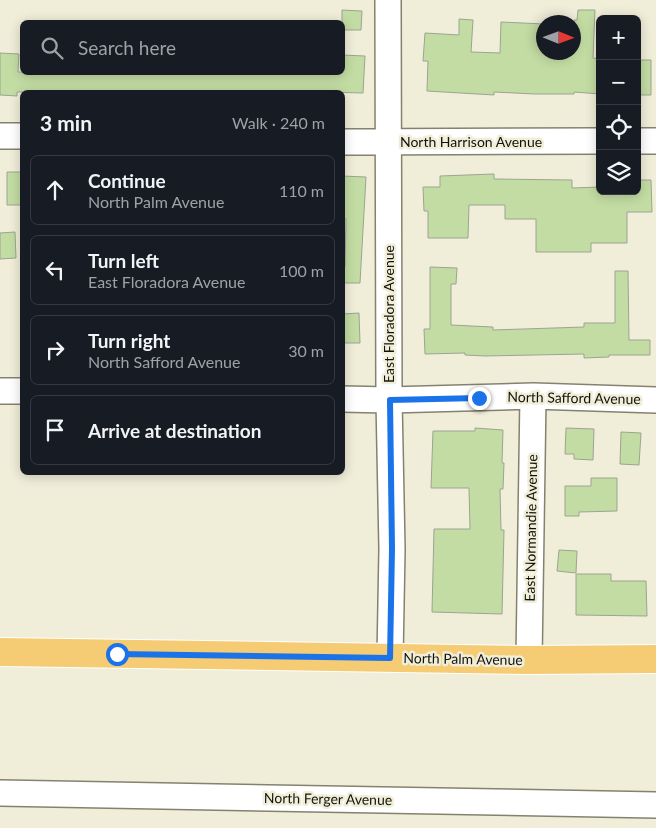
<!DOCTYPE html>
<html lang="en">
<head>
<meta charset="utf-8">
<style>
	body { margin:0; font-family:Lato,sans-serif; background:#242831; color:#f1f3f6 }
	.controls { position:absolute; right:15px; top:15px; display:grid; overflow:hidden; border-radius:8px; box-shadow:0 2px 12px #0003 }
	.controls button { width:45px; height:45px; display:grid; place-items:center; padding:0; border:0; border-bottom:1px solid #363941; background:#171b24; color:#f1f3f6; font:25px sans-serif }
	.compass { position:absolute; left:536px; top:15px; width:45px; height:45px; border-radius:50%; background:#171b24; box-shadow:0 2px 12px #0003; rotate:91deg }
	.stop { position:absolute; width:15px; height:15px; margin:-11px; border:4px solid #1a73e8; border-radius:50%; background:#fff }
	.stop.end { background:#1a73e8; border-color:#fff; box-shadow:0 1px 5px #0008 }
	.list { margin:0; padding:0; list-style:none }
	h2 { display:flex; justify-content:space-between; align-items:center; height:65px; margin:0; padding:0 20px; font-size:21px }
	h2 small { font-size:16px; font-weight:400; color:#9ea1a6 }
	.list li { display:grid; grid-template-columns:32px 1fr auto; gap:15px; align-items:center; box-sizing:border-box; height:70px; margin:0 10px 10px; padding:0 10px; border:1px solid #363941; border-radius:8px }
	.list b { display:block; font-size:19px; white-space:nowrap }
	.list p { margin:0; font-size:16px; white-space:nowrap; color:#9ea1a6 }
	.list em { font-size:16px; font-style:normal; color:#9ea1a6 }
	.icon { flex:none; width:28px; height:28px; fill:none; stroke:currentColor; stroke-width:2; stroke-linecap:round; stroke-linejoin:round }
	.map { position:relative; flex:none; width:656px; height:828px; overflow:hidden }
	.search { position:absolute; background:#171b24; box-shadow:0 2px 12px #0003; left:20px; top:20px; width:325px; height:55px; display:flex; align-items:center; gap:12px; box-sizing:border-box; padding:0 18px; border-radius:8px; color:#9ea1a6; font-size:19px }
	.panel { position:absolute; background:#171b24; box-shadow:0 2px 12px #0003; left:20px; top:90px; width:325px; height:385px; border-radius:8px }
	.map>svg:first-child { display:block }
</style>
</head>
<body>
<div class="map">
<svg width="656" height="828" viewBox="0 0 656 828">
	<rect width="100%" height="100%" fill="#f0eed9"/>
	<path fill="#c3dca3" stroke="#9ca492" d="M342 10 362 11 361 30H342Z
		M578 10H595L593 58 600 59V94L574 92V94H535L494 92V95L427 91 428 61H423L425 33 459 35V19L473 20 471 52 500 53 501 22 544 24V52H574V20H577Z
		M0 53 19 54 18 72H342V55L365 56 363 93 326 92H17V96L0 95Z
		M637 60H651V95H637Z
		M7 172H22V205H7Z
		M494 174V179L572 180V188L600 187V191H637V180H651L652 212H627V243H591V252H536V219H505V205H469L468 238H428V211H424L423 187H440V176Z
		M342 176 366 177 360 283H342V267H345L346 219H342Z
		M15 232 16 258 0 259V233Z
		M430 267 457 268 456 284H451V325L493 327V330L584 327V323H615V271H628L629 340H650V355H609V357L584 358V354L485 356 465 355V353L425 354 424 329H430Z
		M359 313 360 343H342V314Z
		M475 428 503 430 502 463H504L503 489H500L501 530H504L502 614 432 612 434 529H470L469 488H431L433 431H475Z
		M566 428 594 429 593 460 574 459V454H565Z
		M621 432 641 433 639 465 620 464Z
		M591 478H617V511L579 512V516H565V486H591Z
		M559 550 577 551 576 573 557 571Z
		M576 574H611V581H646L647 616 576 615Z"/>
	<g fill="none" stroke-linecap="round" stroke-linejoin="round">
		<defs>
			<path id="minor" d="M388 0 389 400 392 549 390 658
				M0 136H22
				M637 141H656
				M342 142 600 141
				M0 391H22
				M342 399 389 400 533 396 656 400
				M529 660 533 396
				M0 793 656 805"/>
			<path id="major" d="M0 652 529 660 656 659"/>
		</defs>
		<use href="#minor" stroke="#84826f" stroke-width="28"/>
		<use href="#major" stroke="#fff" stroke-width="30"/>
		<use href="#minor" stroke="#fff" stroke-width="25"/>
		<use href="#major" stroke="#f5cb74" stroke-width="28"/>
	</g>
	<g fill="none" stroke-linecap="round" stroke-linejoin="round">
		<path stroke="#1a73e8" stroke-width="6" d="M117 654 390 658 392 549 390 400 479 398"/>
	</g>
	<g text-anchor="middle" stroke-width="5" stroke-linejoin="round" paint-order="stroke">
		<g font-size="14" fill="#12120b" stroke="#f0eed9">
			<text x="471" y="147">North Harrison Avenue</text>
			<text transform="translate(389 314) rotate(-90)" y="5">East Floradora Avenue</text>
			<text transform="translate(574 398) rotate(1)" y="5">North Safford Avenue</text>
			<text transform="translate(531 528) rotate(-89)" y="5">East Normandie Avenue</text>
			<text transform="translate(463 659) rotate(1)" y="5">North Palm Avenue</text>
			<text transform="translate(328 799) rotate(1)" y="5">North Ferger Avenue</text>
		</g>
	</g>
</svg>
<div class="controls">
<button>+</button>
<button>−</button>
<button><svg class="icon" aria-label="locate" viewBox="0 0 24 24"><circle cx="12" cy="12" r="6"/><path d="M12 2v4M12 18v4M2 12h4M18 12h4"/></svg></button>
<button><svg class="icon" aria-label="layers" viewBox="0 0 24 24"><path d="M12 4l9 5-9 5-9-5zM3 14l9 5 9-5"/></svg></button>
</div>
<svg class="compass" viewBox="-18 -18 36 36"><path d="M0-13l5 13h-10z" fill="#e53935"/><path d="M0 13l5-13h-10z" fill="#9ea1a6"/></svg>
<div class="stop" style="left:117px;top:654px"></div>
<div class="stop end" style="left:479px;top:398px"></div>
<div class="search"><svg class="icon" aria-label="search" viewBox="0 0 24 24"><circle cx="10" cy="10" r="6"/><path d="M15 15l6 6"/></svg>Search here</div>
<section class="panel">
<h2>3 min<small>Walk · 240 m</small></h2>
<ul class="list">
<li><svg class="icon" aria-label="ahead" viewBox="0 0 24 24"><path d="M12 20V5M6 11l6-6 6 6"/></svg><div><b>Continue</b><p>North Palm Avenue</p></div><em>110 m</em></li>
<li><svg class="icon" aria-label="left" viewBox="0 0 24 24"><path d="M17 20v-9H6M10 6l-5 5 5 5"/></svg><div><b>Turn left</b><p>East Floradora Avenue</p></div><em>100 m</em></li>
<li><svg class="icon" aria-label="right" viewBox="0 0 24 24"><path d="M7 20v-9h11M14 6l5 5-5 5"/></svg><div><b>Turn right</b><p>North Safford Avenue</p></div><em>30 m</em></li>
<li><svg class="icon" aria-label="arrive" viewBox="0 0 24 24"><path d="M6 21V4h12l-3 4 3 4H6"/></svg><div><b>Arrive at destination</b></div></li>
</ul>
</section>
</div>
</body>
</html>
